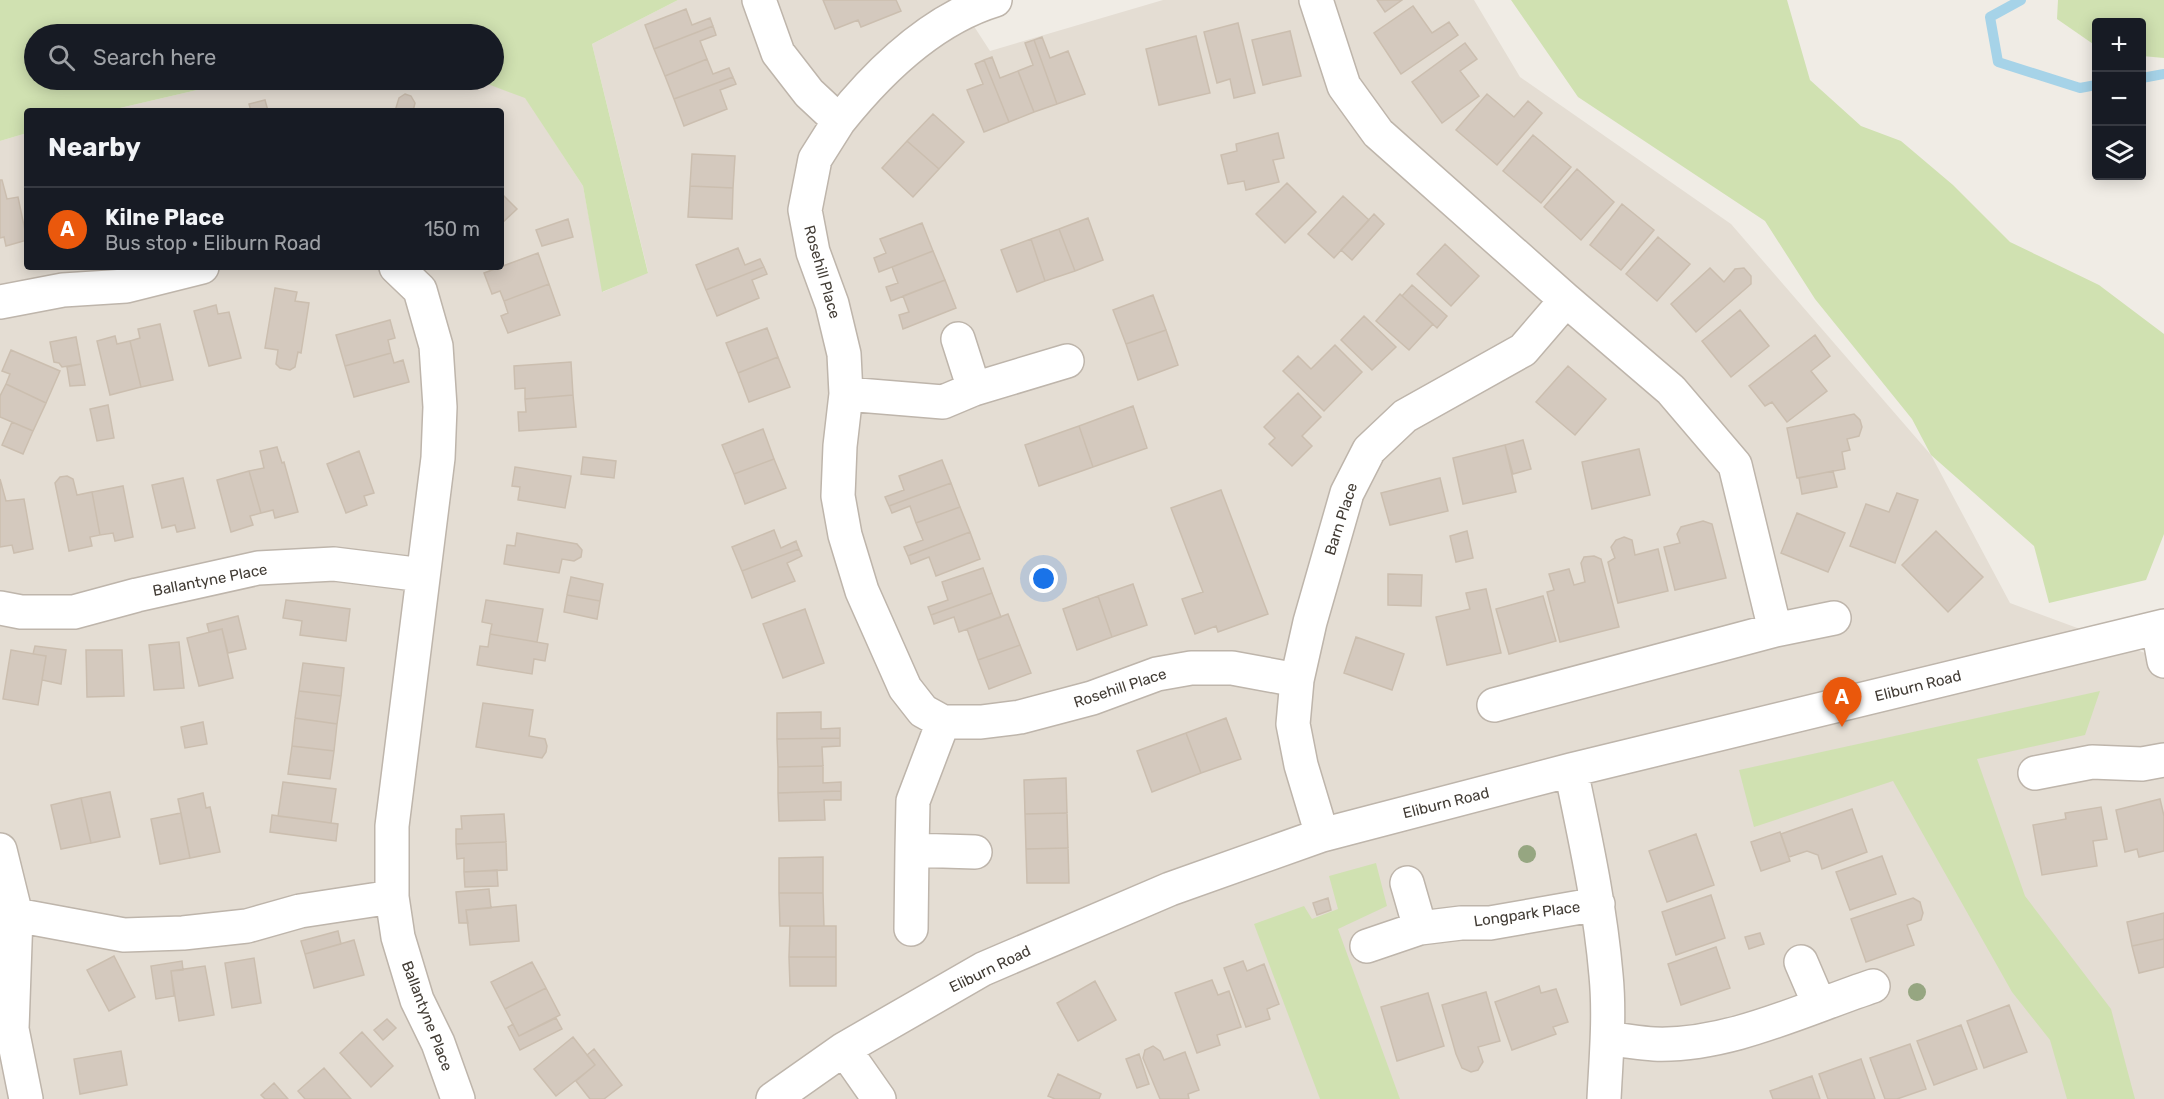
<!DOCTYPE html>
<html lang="en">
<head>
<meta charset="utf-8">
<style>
	body { margin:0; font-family:Rubik,sans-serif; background:#20242c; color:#f1f3f6 }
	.controls { position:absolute; right:18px; top:18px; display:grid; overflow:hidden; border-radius:6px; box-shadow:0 3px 15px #0003 }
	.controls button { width:54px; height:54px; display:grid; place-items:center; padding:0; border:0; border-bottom:2px solid #363941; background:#171b24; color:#f1f3f6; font:30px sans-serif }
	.you { position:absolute; left:1044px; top:579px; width:21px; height:21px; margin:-15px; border:4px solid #fff; border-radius:50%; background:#1a73e8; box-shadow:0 0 0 9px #1a73e833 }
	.badge { display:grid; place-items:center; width:39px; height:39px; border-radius:50%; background:#ea580c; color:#fff; font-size:20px; font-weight:700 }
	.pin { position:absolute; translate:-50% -50px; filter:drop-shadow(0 2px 3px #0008) }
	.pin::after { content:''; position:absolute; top:32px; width:21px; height:18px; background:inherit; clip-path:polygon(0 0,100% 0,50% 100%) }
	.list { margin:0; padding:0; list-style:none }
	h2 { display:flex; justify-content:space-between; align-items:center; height:78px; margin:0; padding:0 24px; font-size:26px }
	h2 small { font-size:20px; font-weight:400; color:#9ea1a6 }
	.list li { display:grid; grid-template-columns:39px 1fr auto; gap:18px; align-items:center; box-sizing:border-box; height:84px; padding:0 24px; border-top:2px solid #363941 }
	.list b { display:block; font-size:22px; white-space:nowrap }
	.list p { margin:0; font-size:20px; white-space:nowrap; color:#9ea1a6 }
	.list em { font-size:20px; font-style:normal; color:#9ea1a6 }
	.icon { flex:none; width:33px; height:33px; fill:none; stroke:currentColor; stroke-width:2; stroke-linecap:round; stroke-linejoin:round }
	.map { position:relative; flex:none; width:2164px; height:1099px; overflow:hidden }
	.search { position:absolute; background:#171b24; box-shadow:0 3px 15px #0003; left:24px; top:24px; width:480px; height:66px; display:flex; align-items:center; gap:15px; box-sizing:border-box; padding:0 21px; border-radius:33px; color:#9ea1a6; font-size:22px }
	.panel { position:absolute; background:#171b24; box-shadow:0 3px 15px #0003; left:24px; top:108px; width:480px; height:162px; border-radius:6px }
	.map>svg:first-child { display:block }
</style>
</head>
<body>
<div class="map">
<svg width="2164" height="1099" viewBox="0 0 2164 1099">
	<rect width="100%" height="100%" fill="#f0ece5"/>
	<path fill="#e4ddd3" d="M678 0H957L990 51 1163 0H1474L1520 77 1731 224 1931 455 2010 603 2164 660V1099H0V141L27 133V267H501V111H107L240 80H477L525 97 583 186 603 292 648 272 592 44Z"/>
	<path fill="#d0e1b1" d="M0 0H678L592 44 648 273 602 292 583 186 525 98 477 80H494V34H34V80H240L107 111H27V133L0 141Z
		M1511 0H1787L1810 80 1861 126 1901 141 1953 185 2010 242 2099 285 2164 334V534L2146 580 2049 603 2034 546 1931 455 1912 419 1815 299 1765 221 1578 97Z
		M2058 0H2164V58L2142 56V22H2096V46L2057 19Z
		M2100 691 2085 735 1977 759 2025 896 2111 1009 2135 1099H2067L2050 1040 2012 992 1893 781 1754 827 1739 770Z
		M1376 863 1387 906 1338 929 1400 1099H1320L1254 924 1304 906 1312 919 1338 909 1329 876Z"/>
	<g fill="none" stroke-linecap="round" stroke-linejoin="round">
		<path stroke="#a6d3e8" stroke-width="10" d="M2021 0 1990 17 1998 62 2080 88 2096 85
			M2142 78 2164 74"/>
	</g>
	<path fill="#d4c9be" stroke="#cbbeaf" stroke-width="1.5" d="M823 0H896L901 11 861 27 858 20 835 29Z
		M1377 0H1402L1385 12Z
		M1413 6 1432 33 1449 22 1458 35 1401 74 1374 33Z
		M686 9 692 25 710 18 713 26 654 49 645 25Z
		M1238 23 1255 93 1234 98 1230 79 1217 83 1204 32Z
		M713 26 716 35 700 41 707 59 665 76 654 49Z
		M1290 31 1301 76 1263 85 1252 40Z
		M1196 36 1210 93 1159 105 1146 49Z
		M1042 37 1050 58 1068 51 1085 94 1057 104 1034 40Z
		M1034 40 1057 104 1034 112 1018 71 1033 65 1025 43Z
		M1465 43 1477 59 1460 71 1479 96 1442 123 1412 82Z
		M992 57 1000 78 1018 71 1034 112 1009 122 984 60Z
		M707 59 713 74 729 68 733 77 674 99 665 76Z
		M984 60 1009 122 984 132 967 90 983 84 975 64Z
		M733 77 736 84 720 90 727 109 684 126 674 99Z
		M405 94 411 96 415 103 413 111H395L399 98Z
		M1487 94 1514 117 1528 101 1542 113 1497 165 1456 130Z
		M265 100 268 111H251L249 104Z
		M933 114 964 142 939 169 907 141Z
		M1278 133 1284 158 1273 160 1279 182 1246 190 1244 181 1228 184 1221 155 1237 151 1236 144Z
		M1533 135 1571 167 1541 203 1503 171Z
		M907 141 939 169 913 197 882 168Z
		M692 154 735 156 733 188 690 186Z
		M1577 169 1614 202 1581 240 1544 207Z
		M0 180H2L7 199 18 197 27 240 6 246 4 237 0 238Z
		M1287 183 1316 212 1285 243 1256 214Z
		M690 186 733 188 732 219 688 217Z
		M501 193 517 209 501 224Z
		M1343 196 1369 220 1334 258 1308 234Z
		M1622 204 1654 230 1621 270 1590 245Z
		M1374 214 1384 224 1352 260 1341 250Z
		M1088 218 1103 260 1075 271 1059 229Z
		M568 219 573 237 542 246 536 230Z
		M922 223 933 251 879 272 874 258 886 253 880 239Z
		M1059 229 1075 271 1045 281 1031 239Z
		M1658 237 1690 264 1657 301 1626 274Z
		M1031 239 1045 281 1017 292 1001 250Z
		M1445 244 1479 276 1451 306 1417 274Z
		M738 248 745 265 760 259 764 267 706 290 696 265Z
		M933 251 945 280 891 301 886 287 898 283 892 267Z
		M538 253 549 284 504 301 500 291 492 294 484 273Z
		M764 267 767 274 752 280 759 298 717 316 706 290Z
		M1710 268 1724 282 1735 269 1744 268 1751 276V284L1696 332 1671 304Z
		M945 280 956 308 903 329 899 315 909 312 903 296Z
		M549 284 560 315 508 333 501 316 508 313 504 301Z
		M1412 285 1447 316 1437 328 1402 296Z
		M275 288 297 292 295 301 309 303 301 353 298 352 295 367 290 370 280 368 276 364 278 350 265 348Z
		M1400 294 1433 324 1409 350 1376 321Z
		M1153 295 1166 330 1126 344 1113 310Z
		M216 305 218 314 229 312 241 358 209 366 194 311Z
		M1740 310 1769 346 1731 377 1702 341Z
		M1364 316 1396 347 1372 370 1341 340Z
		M390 320 395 338 388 340 391 353 345 366 336 335Z
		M160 324 173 380 141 387 130 341 140 338 138 329Z
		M767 328 778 357 738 373 726 343Z
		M1166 330 1178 365 1138 380 1126 344Z
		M1815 335 1830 356 1811 371 1827 391 1787 422 1772 402 1765 406 1749 386Z
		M115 336 117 344 130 341 141 387 110 395 97 341Z
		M76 337 81 364 62 367 59 363 54 362 50 342Z
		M1335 345 1362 372 1324 411 1283 371 1298 356 1311 369Z
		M11 350 60 371 46 403 6 384 10 374 2 371Z
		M391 353 394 363 403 360 409 382 354 397 345 366Z
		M778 357 790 387 749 402 738 373Z
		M571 362 573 395 525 399V388L515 389 514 366Z
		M81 364 85 385 70 386 67 367Z
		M1568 366 1606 399 1575 435 1536 402Z
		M6 384 46 403 33 431 0 417V396Z
		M1298 393 1321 417 1302 436 1312 446 1292 466 1269 444 1275 438 1264 427Z
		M573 395 576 427 519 431 518 412H526L525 399Z
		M108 405 114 438 97 441 90 409Z
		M1133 406 1147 448 1093 467 1079 426Z
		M1854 414 1860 420 1862 427 1859 436 1847 439 1850 450 1842 452 1845 469 1797 478 1787 428Z
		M12 422 33 431 23 454 2 445Z
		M1079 426 1093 467 1039 486 1025 445Z
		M763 429 774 459 734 474 722 445Z
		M1523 440 1531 469 1513 474 1505 445Z
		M1505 445 1516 492 1463 504 1453 458Z
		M277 447 282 463 284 462 298 512 275 518 273 510 261 513 249 471 264 468 260 451Z
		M1639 449 1650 495 1592 509 1582 462Z
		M359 451 374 493 364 496 367 505 346 513 327 464Z
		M583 457 616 461 614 478 581 474Z
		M774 459 786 488 745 504 734 474Z
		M942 460 951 483 889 506 885 497 904 490 899 476Z
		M515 467 571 476 565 508 518 500 520 487 512 486Z
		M249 471 261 513 250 516 253 525 231 532 217 480Z
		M1833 471 1837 487 1802 494 1799 478Z
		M67 476 73 479 77 495 92 492 100 535 90 537 92 546 69 551 55 483 60 477Z
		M183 478 195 528 177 532 175 525 162 528 152 485Z
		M1440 478 1448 511 1390 525 1381 493Z
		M0 479 6 501 24 499 33 549 14 553 12 545 0 547Z
		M951 483 960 507 916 523 910 506 892 513 889 506Z
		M123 486 133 537 115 541 113 533 100 535 92 492Z
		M1221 490 1268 614 1218 632 1216 626 1195 634 1182 599 1203 592 1171 508Z
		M1897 493 1918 500 1895 563 1850 546 1866 504 1889 512Z
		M960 507 970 532 908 556 904 547 923 540 916 523Z
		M1797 513 1845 533 1828 572 1781 553Z
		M1703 521 1712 524 1726 578 1675 590 1664 547 1680 543 1677 534 1681 527Z
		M774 530 781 548 796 541 799 549 742 571 732 547Z
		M1467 531 1473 558 1456 562 1450 536Z
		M1936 531 1983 577 1948 612 1902 565Z
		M970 532 980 559 936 576 929 557 911 564 908 556Z
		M517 533 577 544 582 550 581 557 574 561 562 559 559 573 504 564 507 545 515 546Z
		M1624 537 1632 540 1635 555 1658 549 1668 591 1618 603 1608 562 1615 558 1611 547 1616 540Z
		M799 549 802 556 787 563 795 581 752 598 742 571Z
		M1594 556 1601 559 1619 627 1560 642 1547 592 1554 590 1549 574 1569 569 1574 585 1585 582 1581 563 1584 557Z
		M983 568 992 593 931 615 928 607 948 600 942 582Z
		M1388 574 1422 575 1421 606 1388 605Z
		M571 577 603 584 600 601 567 595Z
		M1133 584 1147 625 1112 637 1098 596Z
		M1486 589 1501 653 1447 665 1436 617 1470 609 1466 593Z
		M992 593 1001 617 959 632 954 617 934 624 931 615Z
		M567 595 600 601 597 619 564 612Z
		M1098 596 1112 637 1077 650 1063 609Z
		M1543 596 1556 641 1509 654 1496 609Z
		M286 600 350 609 346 641 300 635 302 621 283 618Z
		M486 600 543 609 537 642 490 634 492 624 482 622Z
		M805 609 824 663 783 678 763 624Z
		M1008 614 1020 645 978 660 967 629Z
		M238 616 246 649 228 653 222 629 209 632 207 624Z
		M222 629 233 678 199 686 187 638Z
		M490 634 548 644 545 661 534 659 532 674 477 665 480 646 488 647Z
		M1356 637 1404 654 1392 690 1344 673Z
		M179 642 184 688 154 690 149 645Z
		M1020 645 1031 673 989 689 978 660Z
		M35 646 66 650 61 684 42 680 46 656 33 654Z
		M11 650 46 656 38 705 3 699Z
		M86 650H122L124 696 87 697Z
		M303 663 344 668 341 696 299 691Z
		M299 691 341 696 337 724 295 718Z
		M483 703 533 710 529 736 545 739 547 746 546 752 542 758 476 747Z
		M821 712V729L840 728V738L777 739V713Z
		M295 718 337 724 334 751 292 746Z
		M1226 718 1241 759 1201 773 1186 733Z
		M203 722 207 744 185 748 181 727Z
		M1186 733 1201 773 1152 792 1137 751Z
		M840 738V746L822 747 823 766 778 767 777 739Z
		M292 746 334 751 330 779 288 774Z
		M823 766V783L841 782V791L778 793V767Z
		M1066 778 1067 813 1025 814 1024 780Z
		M283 782 336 789 331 823 278 816Z
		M841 791V800H824L825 820 779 821 778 793Z
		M110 792 120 837 91 843 81 798Z
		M203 793 206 808 210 807 220 852 190 858 178 799Z
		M81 798 91 843 61 849 51 805Z
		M2160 799 2164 816V851L2139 857 2137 849 2125 852 2116 810Z
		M2101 807 2107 839 2093 841 2097 866 2042 875 2033 825 2066 819 2065 813Z
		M1852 809 1867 852 1822 869 1818 855 1807 851 1789 857 1781 834Z
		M181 813 190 858 160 864 151 819Z
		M1067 813 1068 848 1026 849 1025 814Z
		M504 814 506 842 456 844V829H462L461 816Z
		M272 815 338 824 336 841 270 832Z
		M1780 832 1790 861 1761 871 1751 842Z
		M1696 834 1714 885 1667 902 1649 851Z
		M506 842 507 870 464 872V858L457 859 456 844Z
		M1068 848 1069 883H1027L1026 849Z
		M1882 856 1896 894 1850 910 1836 872Z
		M823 857V893H779V858Z
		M497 870 498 886 465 887 464 872Z
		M489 889 491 908 466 910 468 923H459L456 892Z
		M779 893H823L824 926H780Z
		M1711 895 1725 938 1676 955 1662 912Z
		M1328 898 1331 910 1317 915 1313 903Z
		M1913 898 1920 902 1923 913 1921 920 1907 925 1914 945 1866 962 1851 919Z
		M516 905 519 941 470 945 466 910Z
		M2164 913V939L2132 946 2127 922Z
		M790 926H836V957H789Z
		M338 931 341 944 305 954 301 941Z
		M1760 933 1764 944 1749 949 1745 937Z
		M2164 939V967L2139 973 2132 946Z
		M354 940 364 975 314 988 305 954Z
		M1716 947 1730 988 1681 1005 1668 964Z
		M114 956 135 997 109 1011 87 970Z
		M789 957H836V986H790Z
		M254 958 261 1003 232 1008 225 963Z
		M182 961 183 970 171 971 174 996 156 999 151 966Z
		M1243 961 1247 971 1264 964 1279 1004 1267 1009 1270 1019 1246 1027 1224 968Z
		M532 962 546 988 505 1009 491 982Z
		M205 966 214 1015 179 1021 171 971Z
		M1212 980 1218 995 1229 991 1241 1027 1217 1035 1220 1045 1197 1053 1175 993Z
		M1095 981 1116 1020 1078 1041 1057 1003Z
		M1539 986 1541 993 1556 989 1568 1022 1553 1027 1556 1034 1512 1050 1495 1002Z
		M546 988 560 1015 519 1036 505 1009Z
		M1486 992 1500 1041 1478 1047 1483 1062 1478 1070 1471 1072 1462 1068 1456 1054 1442 1005Z
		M1428 993 1444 1046 1397 1061 1381 1007Z
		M2009 1005 2027 1052 1984 1068 1967 1021Z
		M556 1018 562 1029 520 1050 508 1027 513 1024 519 1036Z
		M387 1019 396 1028 383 1040 374 1030Z
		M1961 1025 1977 1069 1934 1085 1917 1041Z
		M362 1032 393 1066 371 1087 340 1053Z
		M573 1037 595 1065 556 1096 534 1069Z
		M1910 1044 1926 1089 1897 1099H1885L1870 1058Z
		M1153 1046 1160 1051 1164 1060 1185 1052 1199 1090 1188 1094 1189 1099H1160L1143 1058 1145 1050Z
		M594 1049 622 1085 604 1099H590L576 1081 595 1065 587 1055Z
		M121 1051 127 1085 80 1094 74 1059Z
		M1139 1054 1149 1084 1137 1088 1126 1059Z
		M1861 1059 1875 1099H1828L1819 1074Z
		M324 1068 351 1099H305L298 1091Z
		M1058 1074 1101 1094 1099 1099H1055L1048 1096Z
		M1812 1076 1820 1099H1773L1770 1091Z
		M274 1083 288 1099H265L261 1095Z"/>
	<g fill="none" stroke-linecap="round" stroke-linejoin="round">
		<defs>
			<path id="minor" d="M759 0 778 53 809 93 839 121 815 159 805 210 813 252 832 304 844 354 846 394 840 446 838 496 845 535 862 591 905 688 923 711 943 722H981L1020 717 1092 698 1157 674 1191 668H1232L1297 680
				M1316 0 1344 86 1378 133 1566 300 1523 350 1405 416 1369 450 1347 493 1310 622 1297 680 1293 724 1301 765 1322 835
				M839 121C879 71 933 19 995 0
				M396 267 420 290 436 346 440 407 438 458 392 826V897L398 937 417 1000 438 1043 458 1099
				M1566 300 1671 390 1735 465 1775 630 1834 618
				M0 302 63 290 126 286 202 267
				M958 339 974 389
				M846 394 943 402 974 389 1067 361
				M0 608 21 612H74L137 595 258 568 334 564 423 575
				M2158 628 2164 661
				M1494 705 1775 630
				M943 722 913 801 912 850 975 852
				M1571 770C1585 838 1600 905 1606 975 1610 1016 1606 1058 1604 1099
				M2035 773 2092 762 2142 764 2164 760
				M0 850 16 915 12 1029 26 1099
				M1407 883 1420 928
				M16 915 124 935 183 933 247 926 300 911 392 897
				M911 929 912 850
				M1367 946 1420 928 1461 923H1490L1598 904
				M1801 962 1819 1004
				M1608 1039C1623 1040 1638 1043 1654 1044 1727 1047 1804 1009 1873 986
				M844 1049 879 1099
				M773 1099 844 1049 983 969 1170 889 1322 835 1571 770 2164 626"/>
		</defs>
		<use href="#minor" stroke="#beb5ab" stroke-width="36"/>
		<use href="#minor" stroke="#fff" stroke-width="33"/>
	</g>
	<g fill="#96a681">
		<circle cx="1527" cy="854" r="9"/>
		<circle cx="1917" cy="992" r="9"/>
	</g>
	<g text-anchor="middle" stroke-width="4.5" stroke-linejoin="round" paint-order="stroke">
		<g font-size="15" fill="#423c35" stroke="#fff">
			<text transform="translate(822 272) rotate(74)" y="5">Rosehill Place</text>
			<text transform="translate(1341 519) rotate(-72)" y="5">Barn Place</text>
			<text transform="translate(210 580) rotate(-11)" y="5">Ballantyne Place</text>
			<text transform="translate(1918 686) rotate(-14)" y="5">Eliburn Road</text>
			<text transform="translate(1120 688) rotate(-18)" y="5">Rosehill Place</text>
			<text transform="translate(1446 803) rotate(-14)" y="5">Eliburn Road</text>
			<text transform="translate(1527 914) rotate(-8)" y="5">Longpark Place</text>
			<text transform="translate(990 969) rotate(-26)" y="5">Eliburn Road</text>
			<text transform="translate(427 1016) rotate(69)" y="5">Ballantyne Place</text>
		</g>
	</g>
</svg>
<div class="controls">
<button>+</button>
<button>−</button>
<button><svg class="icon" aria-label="layers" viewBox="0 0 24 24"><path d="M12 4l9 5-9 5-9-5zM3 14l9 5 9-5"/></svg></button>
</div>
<div class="you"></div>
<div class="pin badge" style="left:1842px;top:727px">A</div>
<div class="search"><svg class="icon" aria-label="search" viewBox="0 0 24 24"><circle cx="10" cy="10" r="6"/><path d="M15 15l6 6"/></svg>Search here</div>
<section class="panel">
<h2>Nearby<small></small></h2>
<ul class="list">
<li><span class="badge">A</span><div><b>Kilne Place</b><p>Bus stop · Eliburn Road</p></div><em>150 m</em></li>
</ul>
</section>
</div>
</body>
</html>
